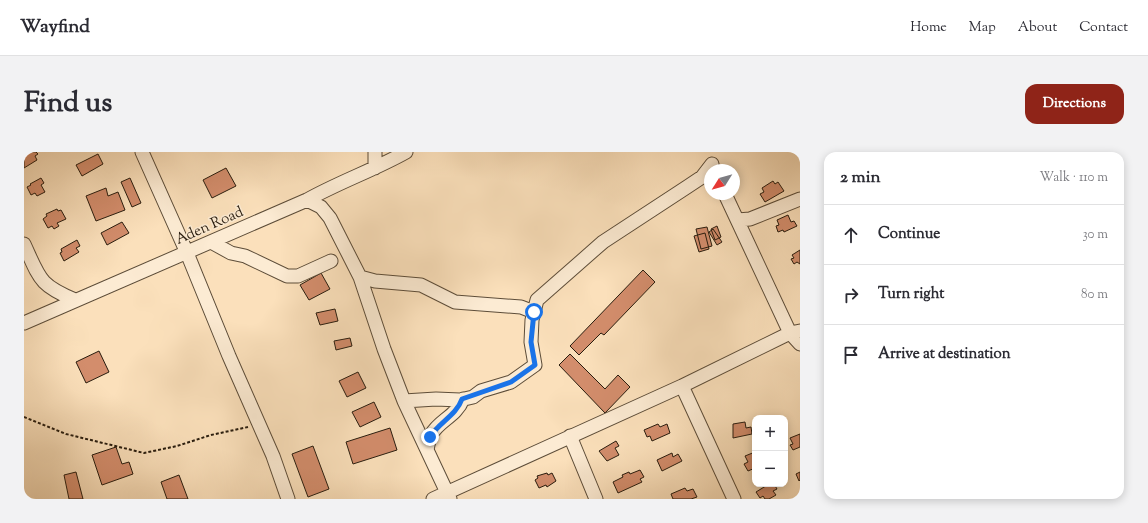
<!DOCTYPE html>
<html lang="en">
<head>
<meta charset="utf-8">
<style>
	body { margin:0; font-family:"Sorts Mill Goudy",serif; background:#f2f2f3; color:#2b2b33 }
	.controls { position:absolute; right:12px; bottom:12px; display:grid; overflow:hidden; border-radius:8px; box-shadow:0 2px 10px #0003 }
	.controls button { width:36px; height:36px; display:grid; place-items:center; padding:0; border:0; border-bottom:1px solid #e1e1e2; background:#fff; color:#2b2b33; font:20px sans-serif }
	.compass { position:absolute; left:680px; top:12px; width:36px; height:36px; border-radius:50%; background:#fff; box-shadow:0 2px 10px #0003; rotate:233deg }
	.stop { position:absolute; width:12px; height:12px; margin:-9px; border:3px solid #1a73e8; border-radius:50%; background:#fff }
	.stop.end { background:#1a73e8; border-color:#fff; box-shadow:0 1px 4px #0008 }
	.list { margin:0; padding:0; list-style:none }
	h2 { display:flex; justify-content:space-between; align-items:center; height:52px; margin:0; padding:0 16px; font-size:17px }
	h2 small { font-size:13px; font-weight:400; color:#7c7c81 }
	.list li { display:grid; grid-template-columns:26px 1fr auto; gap:12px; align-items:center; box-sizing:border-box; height:60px; padding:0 16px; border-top:1px solid #e1e1e2 }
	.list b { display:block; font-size:15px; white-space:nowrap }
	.list em { font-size:13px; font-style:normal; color:#7c7c81 }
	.icon { flex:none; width:22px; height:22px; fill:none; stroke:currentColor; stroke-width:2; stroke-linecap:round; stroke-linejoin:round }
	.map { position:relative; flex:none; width:776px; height:347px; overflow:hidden; border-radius:12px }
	header { display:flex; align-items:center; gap:24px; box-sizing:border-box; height:56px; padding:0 20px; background:#fff; border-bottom:1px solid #e1e1e2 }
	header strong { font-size:19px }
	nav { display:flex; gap:22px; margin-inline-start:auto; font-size:14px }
	.intro { display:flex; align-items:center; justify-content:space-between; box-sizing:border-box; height:96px; padding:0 24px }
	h1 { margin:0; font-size:28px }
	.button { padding:10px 18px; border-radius:12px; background:#8f2418; color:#fff; font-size:14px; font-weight:700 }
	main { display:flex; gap:24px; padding:0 24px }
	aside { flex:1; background:#fff; border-radius:12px; box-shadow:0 2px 10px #0003 }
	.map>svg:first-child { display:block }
</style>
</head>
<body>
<header>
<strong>Wayfind</strong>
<nav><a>Home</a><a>Map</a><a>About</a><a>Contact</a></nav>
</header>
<div class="intro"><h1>Find us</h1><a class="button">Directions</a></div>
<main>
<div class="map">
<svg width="776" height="347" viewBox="0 0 776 347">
	<rect width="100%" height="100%" fill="#fbe0bb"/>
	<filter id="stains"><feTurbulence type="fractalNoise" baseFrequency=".005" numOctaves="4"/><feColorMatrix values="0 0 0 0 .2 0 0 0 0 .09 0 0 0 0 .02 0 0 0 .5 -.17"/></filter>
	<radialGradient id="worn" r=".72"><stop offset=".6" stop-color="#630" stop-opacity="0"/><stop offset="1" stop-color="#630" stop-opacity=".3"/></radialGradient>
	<path fill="#d38d6c" stroke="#281c0e" d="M3 0H12L14 2 11 4 13 8 0 16V2Z
		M74 2 79 12 58 24 52 13Z
		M202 16 212 34 188 46 179 28Z
		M17 26 20 31 17 33 21 40 13 44 11 41 7 43 3 35 7 33 6 32Z
		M106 26 117 51 108 55 97 30Z
		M749 29 751 32 754 30 760 39 741 50 736 42 740 40 738 36Z
		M82 36 84 44 94 40 101 58 72 69 62 44Z
		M33 57 34 59 37 58 42 67 33 71 35 74 30 77 28 74 24 76 19 67 23 64 22 62Z
		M764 63 767 70 770 69 773 74 760 80 759 78 754 80 752 74 755 73 753 68Z
		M98 70 105 81 83 93 77 81Z
		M693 74 697 85 691 88 687 77Z
		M683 75 688 94 677 97 672 77Z
		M689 77 698 90 693 93 685 80Z
		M681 81 685 97 675 100 670 84Z
		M53 88 56 94 52 96 55 100 40 109 36 101 38 100 37 97Z
		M776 98V112L773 110 770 112 767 107 770 106 768 103Z
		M619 118 631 130 580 183 577 181 555 203 546 194Z
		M297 121 306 137 285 148 276 133Z
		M311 157 314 169 296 173 292 161Z
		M326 186 328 194 312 198 310 189Z
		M75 199 85 220 62 231 52 210Z
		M546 202 581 237 594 223 606 235 581 261 535 213Z
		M334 220 342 236 323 245 315 229Z
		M350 250 357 265 336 275 328 260Z
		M721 270 722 276 727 275 728 282 709 286V272Z
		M634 272 636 275 643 272 646 281 628 289 626 284 623 285 620 278Z
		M366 276 373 298 329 312 322 290Z
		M776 282V295L769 298 766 293 769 292 766 286Z
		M592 289 595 294 591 296 595 303 583 309 575 299Z
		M289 294 305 337 284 345 268 302Z
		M92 295 98 312 105 310 109 322 78 333 68 303Z
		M731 300V316L724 319 720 312 724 310 721 304Z
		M648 301 649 305 654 302 658 309 638 319 633 308Z
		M616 318 620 325 616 327 618 330 594 341 589 330 599 325 598 323 605 320 606 322Z
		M52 320 59 347H45L40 323Z
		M776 320V328L775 329 772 322Z
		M523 321 524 323 528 321 532 329 523 335 522 333 515 336 511 328 514 326 513 324Z
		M155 323 164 347H143L137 330Z
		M745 332H750L753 337 749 339 752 343 745 347H741L739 344 736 346 732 340Z
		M661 336 663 339 669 337 673 345 667 347H649L647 342Z"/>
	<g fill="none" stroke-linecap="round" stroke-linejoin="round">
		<defs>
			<path id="minor" d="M118 0 163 101 205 204 249 304 264 347
				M351 16V0
				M701 42 766 181 776 192
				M283 48 297 55 306 66 336 125 360 197 380 249 426 347
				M714 68 726 67 776 47
				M187 90 207 101 221 104 263 124H274L307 109
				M0 92C16 127 15 133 51 148
				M336 125 351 129 397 133 431 150 497 155 510 160
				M0 171 283 48C315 30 350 18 382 0
				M658 234 710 347
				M380 249 412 247 436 248 449 245 457 239 487 230 511 213 507 190 508 168 513 148 579 90 663 35 678 25 688 12
				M546 284 572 347
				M403 298C404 293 405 287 407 283 415 268 432 265 439 247
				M409 347 658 234 766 181 776 179"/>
		</defs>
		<use href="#minor" stroke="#5d4d39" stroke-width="15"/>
		<path stroke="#281c0e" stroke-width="2" stroke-dasharray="3 2" stroke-linecap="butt" d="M0 265 42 282 120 301 153 294 187 283 224 275"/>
		<use href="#minor" stroke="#fcebd3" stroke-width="13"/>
	</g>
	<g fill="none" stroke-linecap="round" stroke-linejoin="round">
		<path stroke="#1a73e8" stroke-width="5" d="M406 285C415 270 432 264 438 247L487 230 511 213 507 190 510 160"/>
	</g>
	<g text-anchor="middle" stroke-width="3" stroke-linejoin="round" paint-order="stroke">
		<g font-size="15" fill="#281c0e" stroke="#fcebd3">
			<text transform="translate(185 73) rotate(-24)" y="5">Aden Road</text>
		</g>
	</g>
	<rect width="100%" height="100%" filter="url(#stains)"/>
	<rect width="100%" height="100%" fill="url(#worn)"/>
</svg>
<div class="controls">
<button>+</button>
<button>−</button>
</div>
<svg class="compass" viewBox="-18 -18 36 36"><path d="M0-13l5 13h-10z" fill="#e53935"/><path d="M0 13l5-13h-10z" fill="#7c7c81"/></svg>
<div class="stop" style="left:510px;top:160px"></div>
<div class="stop end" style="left:406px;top:285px"></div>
</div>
<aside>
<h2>2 min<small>Walk · 110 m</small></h2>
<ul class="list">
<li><svg class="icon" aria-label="ahead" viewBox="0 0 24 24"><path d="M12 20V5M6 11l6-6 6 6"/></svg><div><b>Continue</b></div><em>30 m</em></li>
<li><svg class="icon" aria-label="right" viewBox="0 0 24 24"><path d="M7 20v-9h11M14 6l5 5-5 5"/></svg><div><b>Turn right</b></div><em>80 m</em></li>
<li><svg class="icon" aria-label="arrive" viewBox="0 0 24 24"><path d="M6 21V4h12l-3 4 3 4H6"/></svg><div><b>Arrive at destination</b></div></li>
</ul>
</aside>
</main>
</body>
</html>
